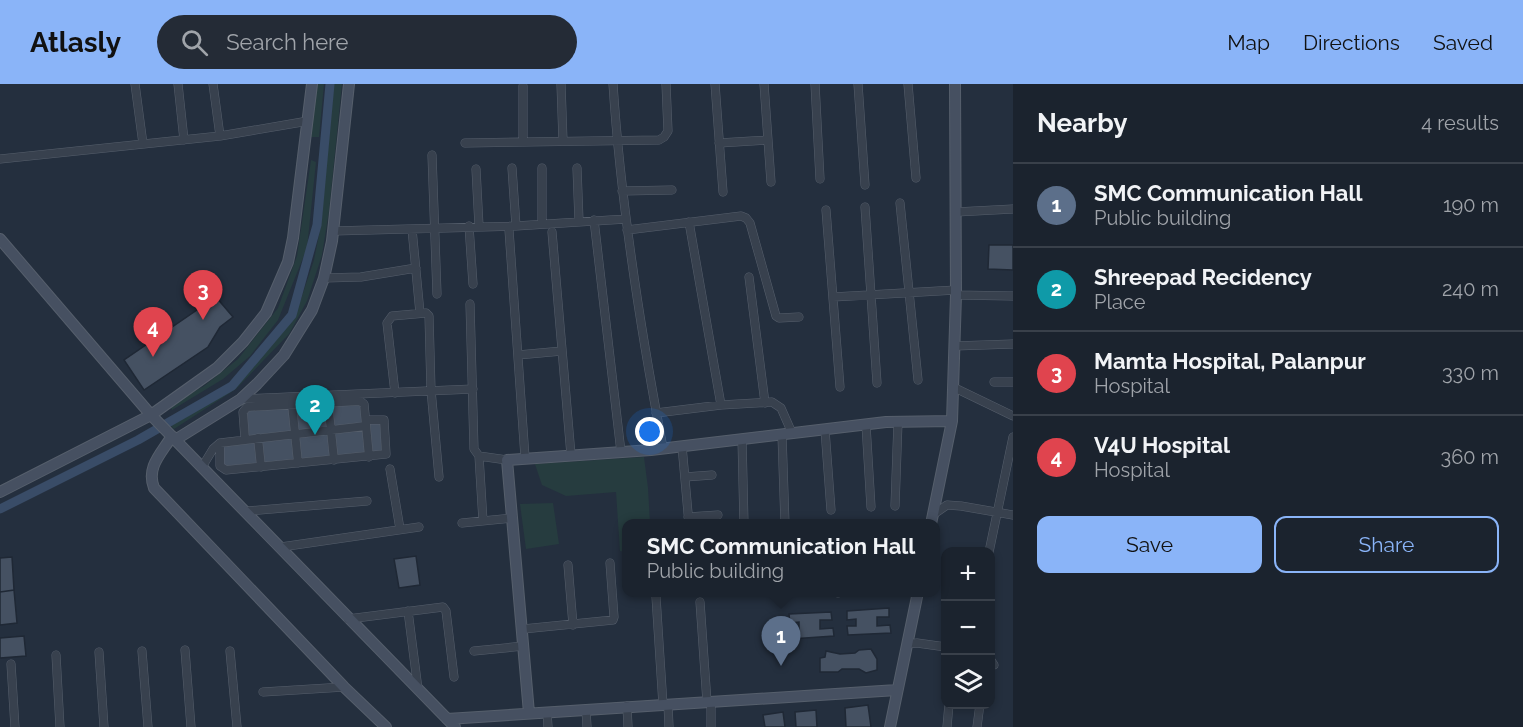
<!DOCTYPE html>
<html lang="en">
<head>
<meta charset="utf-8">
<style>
	body { margin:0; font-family:Raleway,sans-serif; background:#242b36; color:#f1f3f6 }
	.controls { position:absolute; right:18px; bottom:18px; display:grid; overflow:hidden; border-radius:12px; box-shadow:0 3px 9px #0003 }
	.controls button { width:54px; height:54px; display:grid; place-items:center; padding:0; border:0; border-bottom:2px solid #39404a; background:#1b232e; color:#f1f3f6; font:30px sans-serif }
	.you { position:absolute; left:650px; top:348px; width:21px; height:21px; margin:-15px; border:4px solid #fff; border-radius:50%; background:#1a73e8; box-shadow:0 0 0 9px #1a73e833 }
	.badge { display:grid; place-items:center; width:39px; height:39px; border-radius:50%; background:#8ab4f8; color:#fff; font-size:20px; font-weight:700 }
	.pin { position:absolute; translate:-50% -50px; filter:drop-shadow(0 2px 3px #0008) }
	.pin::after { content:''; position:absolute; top:32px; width:21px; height:18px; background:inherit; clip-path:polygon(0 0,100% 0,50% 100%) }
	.popup { position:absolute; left:622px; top:435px; width:318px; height:78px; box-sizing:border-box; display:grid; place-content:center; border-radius:12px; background:#1b232e; filter:drop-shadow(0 2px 4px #0005); font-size:20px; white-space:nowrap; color:#a0a4aa }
	.popup b { font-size:22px; color:#f1f3f6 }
	.popup::after { content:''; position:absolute; left:50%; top:100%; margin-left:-12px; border:12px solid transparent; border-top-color:#1b232e }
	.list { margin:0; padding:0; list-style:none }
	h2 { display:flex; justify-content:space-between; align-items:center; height:78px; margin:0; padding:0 24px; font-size:26px }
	h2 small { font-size:20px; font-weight:400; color:#a0a4aa }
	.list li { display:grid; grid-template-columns:39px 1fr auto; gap:18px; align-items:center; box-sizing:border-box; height:84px; padding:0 24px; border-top:2px solid #39404a }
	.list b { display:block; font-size:22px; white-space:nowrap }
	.list p { margin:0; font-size:20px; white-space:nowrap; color:#a0a4aa }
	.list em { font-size:20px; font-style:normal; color:#a0a4aa }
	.actions { display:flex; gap:12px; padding:18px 24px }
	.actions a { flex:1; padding:14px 0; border:2px solid #8ab4f8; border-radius:12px; text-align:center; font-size:21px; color:#8ab4f8 }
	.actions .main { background:#8ab4f8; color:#111 }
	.icon { flex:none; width:33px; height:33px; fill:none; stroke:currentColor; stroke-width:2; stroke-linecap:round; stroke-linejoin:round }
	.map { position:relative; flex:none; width:1013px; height:643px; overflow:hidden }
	header { display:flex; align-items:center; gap:36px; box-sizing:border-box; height:84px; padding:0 30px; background:#8ab4f8; color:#111 }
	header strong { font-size:28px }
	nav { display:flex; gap:33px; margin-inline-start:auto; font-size:21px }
	.search { width:420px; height:54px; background:#242b36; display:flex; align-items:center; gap:15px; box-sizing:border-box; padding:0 21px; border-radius:33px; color:#a0a4aa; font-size:22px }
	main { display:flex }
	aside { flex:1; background:#1b232e }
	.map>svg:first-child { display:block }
</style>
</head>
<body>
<header>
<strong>Atlasly</strong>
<div class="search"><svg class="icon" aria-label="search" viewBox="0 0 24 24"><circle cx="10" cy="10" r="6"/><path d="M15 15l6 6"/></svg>Search here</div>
<nav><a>Map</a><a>Directions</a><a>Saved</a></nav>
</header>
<main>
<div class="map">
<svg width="1013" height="643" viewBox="0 0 1013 643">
	<rect width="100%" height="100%" fill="#242f3e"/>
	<path fill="#263c3f" d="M316 0H324L319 53H311Z
		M334 0H342L329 127 322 171 307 217 289 250 236 305 174 345 171 342 235 303 291 236 301 215 314 176 321 141Z
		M311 76 316 78 307 164 278 236 250 272 223 295 172 326 170 321 204 302 238 275 278 224 297 172Z
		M644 373 648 404 650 439 626 440V468L620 467 616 408 566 412 542 401 535 380Z
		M553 419 559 460 526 465 520 420Z"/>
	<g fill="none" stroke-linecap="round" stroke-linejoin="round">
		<path stroke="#394c67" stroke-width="9" d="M0 425 138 356 232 302 292 231 317 141 330 0"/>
	</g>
	<path fill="#455162" stroke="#1f2835" stroke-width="1.5" d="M989 161H1013V186L988 185Z
		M216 213 233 233 220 243 208 263 144 306 124 276Z
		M364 320 366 336 385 339 384 372 221 386 220 359 245 355 244 323Z
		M416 472 420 501 399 504 394 475Z
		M12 473 14 506 0 508V474Z
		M14 506 17 539 0 541V508Z
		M889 524V533H877V542L890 541 891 549 848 551 847 542H856V535L847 536V527Z
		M831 528 832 536H820V545L833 544 834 552 791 555 790 546 799 545V538L790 539 789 530Z
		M24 552 26 572 0 574V554Z
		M871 565 877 575V586L866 589 859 585H842L838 588H820V574L825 573 826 567 840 570 855 569 859 566Z
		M868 621 871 643H846L845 624Z
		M816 626 817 643H796L795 628Z
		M783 628 785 643H765L763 631Z"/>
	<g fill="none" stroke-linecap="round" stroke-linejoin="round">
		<defs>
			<path id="street" d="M135 0 143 60
				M178 0 184 56
				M213 0 220 52
				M561 0 563 57
				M613 0C621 123 640 243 663 364
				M715 0 723 108
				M764 0 771 98
				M815 0 820 95
				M858 0 865 101
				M908 0 916 94
				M523 2V58
				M465 59 659 56 664 53 668 47 666 0
				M719 59 768 56
				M432 71 437 210
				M0 75 220 52 308 37
				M512 84 516 142
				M542 84V139
				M577 84 579 137
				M476 85 479 142
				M622 107 672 106
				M900 119 918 296
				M865 123 877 299
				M826 126 840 303
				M956 128 1013 125
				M594 136 621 368
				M689 138 721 321
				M469 142 473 200
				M412 145 420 229
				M509 146 525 373
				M627 146 741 132 746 134 750 139 776 232 779 234 799 233
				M333 147 516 142 626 135
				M552 148 571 371
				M749 193 765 319
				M324 194 361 193 416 184
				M956 211 1013 212
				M833 213 956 206
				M470 220 474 365 479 372 507 376
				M954 262 1013 260
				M518 271 562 267
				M994 298H1013
				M953 303 1013 332
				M395 309 387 239 392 232 426 229 429 232 431 306 439 393
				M241 315 473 305
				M328 318 334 376
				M292 320 298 379
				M656 329 721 321 772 318 781 324 792 349
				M866 341 871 423
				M825 346 831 426
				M782 351 785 440
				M258 354 261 383
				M245 355 243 328 247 323 360 317 364 320 369 373
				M742 355 744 440
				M220 359V382L226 386 386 370 384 336H366
				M682 362 689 440
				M479 372 483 437
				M202 383 213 365 220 359 366 342
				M390 385 400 445
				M685 393 712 391
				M895 422 898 338
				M247 427 367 417
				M934 430 947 421 961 422 1013 431
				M688 433 718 431
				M462 439 513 434
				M865 440H903
				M281 463 419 443
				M989 468 1013 353
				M568 481 573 541
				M838 508V509
				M656 513 663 621
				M700 518 707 618
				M408 527 418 605
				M348 535 443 523 446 527 454 593
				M523 545 613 536 614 533 610 479
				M907 560 917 559 946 563
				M185 566 191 643
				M142 567 148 643
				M230 567 237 643
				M474 567 524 562
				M99 568 104 643
				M56 571 60 643
				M990 575 994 581
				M11 580 15 643
				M263 608 344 603
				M668 620 669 643
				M627 622 628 643
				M586 626 587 643
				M547 628 548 643
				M711 643V618
				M947 643 949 620
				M977 643 980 620"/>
			<path id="secondary" d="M0 155 151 331 455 643
				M172 352C161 370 146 383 154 404L344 603 386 643
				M175 356 241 315 257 300 284 271 312 226 324 194 332 157 349 0
				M0 408 151 331 217 284 243 258 266 229 288 178 293 154 312 0
				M931 440 952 337 956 211 955 0
				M529 629 507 376 651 366 886 338 952 337
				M447 635 897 606
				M890 643 918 508"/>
		</defs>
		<use href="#street" stroke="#565f6c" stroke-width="9"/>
		<use href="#secondary" stroke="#565f6c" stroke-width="12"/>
		<use href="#street" stroke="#38414e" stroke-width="8"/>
		<use href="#secondary" stroke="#465061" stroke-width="10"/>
	</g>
</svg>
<div class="controls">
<button>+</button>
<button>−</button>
<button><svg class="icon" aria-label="layers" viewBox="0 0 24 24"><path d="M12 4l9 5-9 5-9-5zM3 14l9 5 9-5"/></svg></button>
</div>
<div class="you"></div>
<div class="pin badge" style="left:781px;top:582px;background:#5c6f8a">1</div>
<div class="popup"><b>SMC Communication Hall</b>Public building</div>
<div class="pin badge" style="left:315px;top:351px;background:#0f9aa8">2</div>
<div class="pin badge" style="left:203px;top:236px;background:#e0444e">3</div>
<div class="pin badge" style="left:153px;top:273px;background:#e0444e">4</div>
</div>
<aside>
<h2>Nearby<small>4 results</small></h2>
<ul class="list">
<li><span class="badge" style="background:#5c6f8a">1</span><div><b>SMC Communication Hall</b><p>Public building</p></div><em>190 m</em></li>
<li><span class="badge" style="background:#0f9aa8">2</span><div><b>Shreepad Recidency</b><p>Place</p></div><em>240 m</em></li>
<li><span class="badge" style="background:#e0444e">3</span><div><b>Mamta Hospital, Palanpur</b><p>Hospital</p></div><em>330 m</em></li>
<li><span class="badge" style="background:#e0444e">4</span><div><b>V4U Hospital</b><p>Hospital</p></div><em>360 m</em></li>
</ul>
<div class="actions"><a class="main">Save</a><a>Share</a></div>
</aside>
</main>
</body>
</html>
